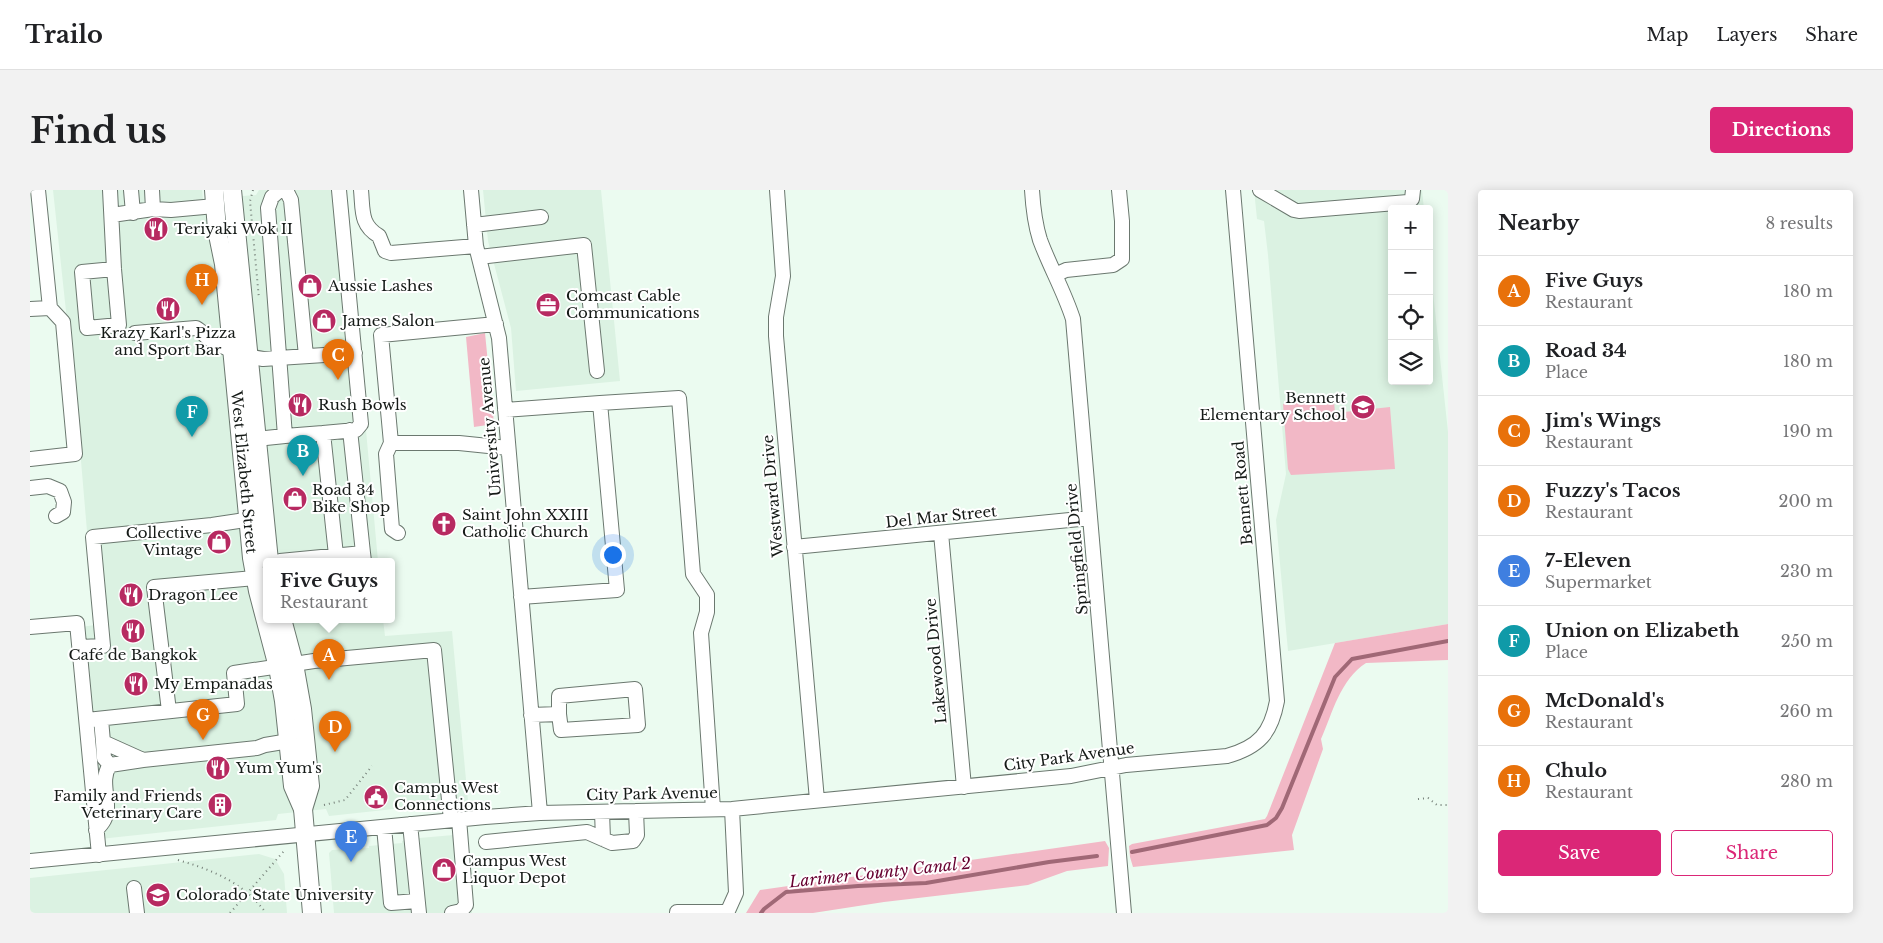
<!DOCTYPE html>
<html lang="en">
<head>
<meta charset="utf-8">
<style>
	body { margin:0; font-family:"Libre Baskerville",serif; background:#f2f2f2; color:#202124 }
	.controls { position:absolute; right:15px; top:15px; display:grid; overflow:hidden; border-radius:5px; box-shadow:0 2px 12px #0003 }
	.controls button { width:45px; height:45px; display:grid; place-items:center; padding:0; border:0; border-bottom:1px solid #e0e0e0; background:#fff; color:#202124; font:25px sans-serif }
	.you { position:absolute; left:582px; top:364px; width:18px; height:18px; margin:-12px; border:4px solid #fff; border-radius:50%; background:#1a73e8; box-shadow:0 0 0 8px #1a73e833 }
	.badge { display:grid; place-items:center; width:32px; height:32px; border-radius:50%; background:#db2777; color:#fff; font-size:16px; font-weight:700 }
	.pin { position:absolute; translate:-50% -41px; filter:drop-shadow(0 1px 2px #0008) }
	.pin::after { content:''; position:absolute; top:26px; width:18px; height:15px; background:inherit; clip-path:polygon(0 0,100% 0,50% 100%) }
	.popup { position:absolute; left:233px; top:368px; width:132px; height:65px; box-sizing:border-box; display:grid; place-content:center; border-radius:5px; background:#fff; filter:drop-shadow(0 1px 4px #0005); font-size:16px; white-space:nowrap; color:#757577 }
	.popup b { font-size:19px; color:#202124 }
	.popup::after { content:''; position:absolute; left:50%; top:100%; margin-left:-10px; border:10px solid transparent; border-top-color:#fff }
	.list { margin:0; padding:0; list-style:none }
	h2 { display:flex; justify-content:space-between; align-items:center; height:65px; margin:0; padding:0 20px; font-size:21px }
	h2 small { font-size:16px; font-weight:400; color:#757577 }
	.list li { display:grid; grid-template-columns:32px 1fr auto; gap:15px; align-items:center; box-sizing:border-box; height:70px; padding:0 20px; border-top:1px solid #e0e0e0 }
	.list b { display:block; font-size:19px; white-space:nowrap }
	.list p { margin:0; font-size:16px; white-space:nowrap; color:#757577 }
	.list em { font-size:16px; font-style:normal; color:#757577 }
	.actions { display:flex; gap:10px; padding:15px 20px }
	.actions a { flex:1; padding:11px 0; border:1px solid #db2777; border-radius:5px; text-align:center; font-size:18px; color:#db2777 }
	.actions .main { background:#db2777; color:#fff }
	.icon { flex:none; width:28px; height:28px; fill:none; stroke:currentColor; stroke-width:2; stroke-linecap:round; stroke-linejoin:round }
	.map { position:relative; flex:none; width:1418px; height:723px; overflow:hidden; border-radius:5px }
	header { display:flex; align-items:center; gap:30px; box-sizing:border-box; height:70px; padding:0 25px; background:#fff; border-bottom:1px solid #e0e0e0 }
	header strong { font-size:24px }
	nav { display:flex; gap:28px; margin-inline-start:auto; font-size:18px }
	.intro { display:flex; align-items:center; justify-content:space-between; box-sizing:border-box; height:120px; padding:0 30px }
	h1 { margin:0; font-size:35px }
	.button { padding:12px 22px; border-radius:5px; background:#db2777; color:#fff; font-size:18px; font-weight:700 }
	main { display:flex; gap:30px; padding:0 30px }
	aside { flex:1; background:#fff; border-radius:5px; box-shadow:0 2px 12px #0003 }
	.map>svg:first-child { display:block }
</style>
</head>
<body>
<header>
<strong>Trailo</strong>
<nav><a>Map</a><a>Layers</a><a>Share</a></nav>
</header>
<div class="intro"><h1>Find us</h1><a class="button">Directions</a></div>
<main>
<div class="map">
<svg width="1418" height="723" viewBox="0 0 1418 723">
	<rect width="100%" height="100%" fill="#ebfbf0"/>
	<path fill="#dbf2e2" d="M23 0H172L173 9 226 5 229 0H314L348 371H236V429H353L355 446 422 441 438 611 299 626 296 619 248 624 246 630 70 649 51 437 65 435 47 224Z
		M453 0H571L590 191 486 201 481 138 458 51Z
		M1224 0H1392L1394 19H1362V191H1399V65L1418 242V434L1258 461 1246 330 1256 284 1238 65 1234 31 1227 29Z
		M435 644 442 723H304L299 663 302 660 339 658V656L372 653V651L378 649Z
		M229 664 245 669 254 684 257 723H0V688Z"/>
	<path fill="#f2b8c6" d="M455 143 464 234 444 237 436 147Z
		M1296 210V212L1304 211 1305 223 1360 217 1365 279 1261 285 1258 279 1253 214Z
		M1418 434V470L1336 473C1310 490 1303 522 1291 549L1293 559 1262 645 1264 660 1103 677 1100 667 1099 656 1102 654 1235 629 1237 626 1305 453Z
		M1075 651 1079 658 1078 676 1037 681 998 695 854 712 783 723H716L730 700Z"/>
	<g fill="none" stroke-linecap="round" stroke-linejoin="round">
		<path stroke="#a06876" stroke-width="4" d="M1102 662 1237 635 1246 628 1252 618 1305 487 1322 469 1418 451
			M731 723 734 719 756 702 828 696 896 693 1019 672 1067 666"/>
		<defs>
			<path id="minor" d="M80 0 84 79 89 135 57 138 52 82 84 79
				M101 0 103 23
				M122 0 123 19 141 20 185 16
				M250 0 242 7 238 18 255 246 293 243 306 365
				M256 0 261 10 276 166
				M331 0C333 20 330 35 349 46L355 61 361 63 446 56
				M441 0 446 56 469 148 510 623
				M747 0 753 86 746 127V146L787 610
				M1002 0C1003 17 1005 34 1010 50 1020 77 1034 101 1043 129L1094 723
				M1230 0 1264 20 1269 21 1378 12 1382 9 1383 0
				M82 25 123 19
				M444 35 511 27
				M449 67 554 55 567 181
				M1025 85 1036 80 1083 75 1092 69V31L1089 0
				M0 119 20 118
				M466 134 351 145 361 253H429L478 258
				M105 143 166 138C172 141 175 147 181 150 197 160 214 166 233 169L325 163
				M570 213 649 208 663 384 677 405V422L671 443 683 619
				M475 220 570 213 587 400 491 407
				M320 240 333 363
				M293 243 326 240 331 234 309 0
				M226 249 255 246
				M361 253 356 264 362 339 368 343
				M0 269 45 264 33 132 20 118 8 0
				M0 298 18 296 30 301 34 312 33 322 26 326
				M911 343 934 597
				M764 357 1060 328
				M250 371 333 363 334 371
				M0 437 47 433 69 665
				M50 457 73 456 63 347 182 335 228 328
				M139 521 124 397 236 387
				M501 525 529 524 531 540 608 535 605 499 529 506V524
				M71 529 73 552 113 570 227 558 235 555 259 551
				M57 530 207 514 204 483 284 471 404 460 421 630
				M73 552 74 568 80 575 113 570
				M572 622 573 649
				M380 634 389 723
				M354 637 361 713 387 711
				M66 640C69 637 72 634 74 630 83 614 68 591 80 575
				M456 652 557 642 582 653 603 651 607 645 606 621
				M0 671 455 627 510 623 702 619 1041 586 1096 575 1197 566C1229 557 1241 543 1247 511L1203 0
				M104 698 107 723
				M422 723 431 721 436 715 429 629
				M647 723V722H697
				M697 723 706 703 702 619"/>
			<g id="major">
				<path id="s1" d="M184 0 187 40 194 74 222 368 228 401 248 477 254 511 263 596 273 619 282 723"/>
				<path d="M202 0 239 371"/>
				<path d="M252 429 264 474 272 519 280 596 273 619"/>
			</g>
		</defs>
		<use href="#minor" stroke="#6b786f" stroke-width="16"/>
		<use href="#major" stroke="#6b786f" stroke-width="20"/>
		<path stroke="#768079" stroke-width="2" stroke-dasharray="1 4" stroke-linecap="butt" d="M223 0 220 11 229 109
			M1388 609 1398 608 1407 615H1418
			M294 615 315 610 342 576
			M148 670C183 680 214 693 236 723
			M200 723 254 661"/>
		<use href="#minor" stroke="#fff" stroke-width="14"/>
		<use href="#major" stroke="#fff" stroke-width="18"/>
	</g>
	<defs>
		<symbol id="restaurant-disc" viewBox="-11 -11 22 22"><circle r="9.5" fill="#b72a61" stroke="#fff"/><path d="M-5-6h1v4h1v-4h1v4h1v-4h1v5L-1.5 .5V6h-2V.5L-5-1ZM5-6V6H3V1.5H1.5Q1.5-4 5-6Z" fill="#fff"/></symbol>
		<symbol id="shop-disc" viewBox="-11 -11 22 22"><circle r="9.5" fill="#b72a61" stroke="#fff"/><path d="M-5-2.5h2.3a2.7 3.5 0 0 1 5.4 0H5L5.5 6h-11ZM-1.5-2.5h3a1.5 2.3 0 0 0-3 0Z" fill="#fff"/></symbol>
		<symbol id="office-disc" viewBox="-11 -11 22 22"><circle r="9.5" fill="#b72a61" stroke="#fff"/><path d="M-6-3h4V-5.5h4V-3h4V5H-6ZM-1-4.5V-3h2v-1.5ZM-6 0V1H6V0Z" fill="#fff"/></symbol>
		<symbol id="school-disc" viewBox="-11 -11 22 22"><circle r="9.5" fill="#b72a61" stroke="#fff"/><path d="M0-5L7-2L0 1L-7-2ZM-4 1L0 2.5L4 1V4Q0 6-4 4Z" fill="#fff"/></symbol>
		<symbol id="church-disc" viewBox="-11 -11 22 22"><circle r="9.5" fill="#b72a61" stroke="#fff"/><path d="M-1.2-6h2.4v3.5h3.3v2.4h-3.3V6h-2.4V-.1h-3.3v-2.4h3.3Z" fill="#fff"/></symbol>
		<symbol id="civic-disc" viewBox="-11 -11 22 22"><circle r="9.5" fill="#b72a61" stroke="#fff"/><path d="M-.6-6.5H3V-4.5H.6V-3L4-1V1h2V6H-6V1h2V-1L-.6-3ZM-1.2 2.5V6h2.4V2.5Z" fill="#fff"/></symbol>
		<symbol id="building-disc" viewBox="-11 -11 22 22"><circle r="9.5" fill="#b72a61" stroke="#fff"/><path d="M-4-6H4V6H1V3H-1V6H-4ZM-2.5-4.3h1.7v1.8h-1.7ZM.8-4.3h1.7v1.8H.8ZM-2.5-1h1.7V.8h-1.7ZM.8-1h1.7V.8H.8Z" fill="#fff"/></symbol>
		<symbol id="university-disc" viewBox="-11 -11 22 22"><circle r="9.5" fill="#b72a61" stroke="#fff"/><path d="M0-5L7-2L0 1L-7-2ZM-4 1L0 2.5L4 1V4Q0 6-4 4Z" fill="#fff"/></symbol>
	</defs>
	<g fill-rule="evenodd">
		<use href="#restaurant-disc" x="112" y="25" width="28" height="28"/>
		<use href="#shop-disc" x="266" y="82" width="28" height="28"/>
		<use href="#office-disc" x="504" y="101" width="28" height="28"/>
		<use href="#restaurant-disc" x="124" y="105" width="28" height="28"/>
		<use href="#shop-disc" x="280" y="117" width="28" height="28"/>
		<use href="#restaurant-disc" x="256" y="201" width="28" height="28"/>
		<use href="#school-disc" x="1319" y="203" width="28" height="28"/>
		<use href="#shop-disc" x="251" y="295" width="28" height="28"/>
		<use href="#church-disc" x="400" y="320" width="28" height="28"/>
		<use href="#shop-disc" x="175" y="338" width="28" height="28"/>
		<use href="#restaurant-disc" x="87" y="391" width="28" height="28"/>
		<use href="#restaurant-disc" x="89" y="427" width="28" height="28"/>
		<use href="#restaurant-disc" x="92" y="480" width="28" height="28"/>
		<use href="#restaurant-disc" x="174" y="564" width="28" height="28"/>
		<use href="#civic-disc" x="332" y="593" width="28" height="28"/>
		<use href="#building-disc" x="176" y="601" width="28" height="28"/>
		<use href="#shop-disc" x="400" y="666" width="28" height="28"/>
		<use href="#university-disc" x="114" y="691" width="28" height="28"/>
	</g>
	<g text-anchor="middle" stroke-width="4" stroke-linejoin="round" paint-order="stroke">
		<g font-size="15" fill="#151a17" stroke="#fff" text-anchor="start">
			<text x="144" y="44">Teriyaki Wok II</text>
			<text x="298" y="101">Aussie Lashes</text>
			<text x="536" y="111">Comcast Cable<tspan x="536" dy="17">Communications</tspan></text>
			<text x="312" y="136">James Salon</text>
			<text x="138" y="148" text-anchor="middle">Krazy Karl's Pizza<tspan x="138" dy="17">and Sport Bar</tspan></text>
			<text x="1316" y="213" text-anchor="end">Bennett<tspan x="1316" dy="17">Elementary School</tspan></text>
			<text x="288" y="220">Rush Bowls</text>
			<text x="282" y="305">Road 34<tspan x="282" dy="17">Bike Shop</tspan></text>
			<text x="432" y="330">Saint John XXIII<tspan x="432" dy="17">Catholic Church</tspan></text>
			<text x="172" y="348" text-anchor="end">Collective<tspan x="172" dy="17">Vintage</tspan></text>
			<text x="118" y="410">Dragon Lee</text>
			<text x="103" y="470" text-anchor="middle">Café de Bangkok</text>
			<text x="124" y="499">My Empanadas</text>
			<text x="206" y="583">Yum Yum's</text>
			<text x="364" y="603">Campus West<tspan x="364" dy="17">Connections</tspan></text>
			<text x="172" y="611" text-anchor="end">Family and Friends<tspan x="172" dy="17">Veterinary Care</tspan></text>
			<text x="432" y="676">Campus West<tspan x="432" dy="17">Liquor Depot</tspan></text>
			<text x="146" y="710">Colorado State University</text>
		</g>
		<g font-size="15" fill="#151a17" stroke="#fff">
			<text transform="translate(460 237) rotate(-95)" y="5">University Avenue</text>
			<text dy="5" stroke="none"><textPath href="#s1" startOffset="284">West Elizabeth Street</textPath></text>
			<text transform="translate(1213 303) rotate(-95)" y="5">Bennett Road</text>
			<text transform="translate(743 306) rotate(-95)" y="5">Westward Drive</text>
			<text transform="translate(911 327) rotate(-6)" y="5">Del Mar Street</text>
			<text transform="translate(1047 359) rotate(-95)" y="5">Springfield Drive</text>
			<text transform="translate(906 471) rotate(-95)" y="5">Lakewood Drive</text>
			<text transform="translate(1039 567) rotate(-8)" y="5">City Park Avenue</text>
			<text transform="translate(622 604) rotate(-1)" y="5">City Park Avenue</text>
		</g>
		<g font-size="16" font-style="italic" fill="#670030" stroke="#fff">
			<text transform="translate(850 682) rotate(-6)" y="6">Larimer County Canal 2</text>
		</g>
	</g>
</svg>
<div class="controls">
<button>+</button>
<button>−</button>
<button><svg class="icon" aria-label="locate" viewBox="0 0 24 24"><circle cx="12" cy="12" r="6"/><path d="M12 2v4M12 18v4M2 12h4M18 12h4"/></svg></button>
<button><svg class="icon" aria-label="layers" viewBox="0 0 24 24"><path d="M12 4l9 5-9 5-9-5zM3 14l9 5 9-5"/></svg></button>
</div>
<div class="you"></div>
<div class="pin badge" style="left:299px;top:490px;background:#e8710a">A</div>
<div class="popup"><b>Five Guys</b>Restaurant</div>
<div class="pin badge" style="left:273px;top:286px;background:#0f9aa8">B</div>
<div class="pin badge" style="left:308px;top:190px;background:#e8710a">C</div>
<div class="pin badge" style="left:305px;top:562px;background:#e8710a">D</div>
<div class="pin badge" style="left:321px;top:672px;background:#3f7fe0">E</div>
<div class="pin badge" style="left:162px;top:247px;background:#0f9aa8">F</div>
<div class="pin badge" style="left:173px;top:550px;background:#e8710a">G</div>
<div class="pin badge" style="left:172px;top:115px;background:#e8710a">H</div>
</div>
<aside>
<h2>Nearby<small>8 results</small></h2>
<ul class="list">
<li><span class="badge" style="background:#e8710a">A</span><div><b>Five Guys</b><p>Restaurant</p></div><em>180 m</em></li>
<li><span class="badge" style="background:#0f9aa8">B</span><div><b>Road 34</b><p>Place</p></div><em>180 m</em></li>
<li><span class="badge" style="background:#e8710a">C</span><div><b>Jim's Wings</b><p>Restaurant</p></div><em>190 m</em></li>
<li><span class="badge" style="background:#e8710a">D</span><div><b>Fuzzy's Tacos</b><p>Restaurant</p></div><em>200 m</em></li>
<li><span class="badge" style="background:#3f7fe0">E</span><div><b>7-Eleven</b><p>Supermarket</p></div><em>230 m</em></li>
<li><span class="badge" style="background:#0f9aa8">F</span><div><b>Union on Elizabeth</b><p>Place</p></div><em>250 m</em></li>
<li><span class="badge" style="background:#e8710a">G</span><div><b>McDonald's</b><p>Restaurant</p></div><em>260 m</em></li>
<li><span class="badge" style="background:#e8710a">H</span><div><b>Chulo</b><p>Restaurant</p></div><em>280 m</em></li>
</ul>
<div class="actions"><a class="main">Save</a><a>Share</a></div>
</aside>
</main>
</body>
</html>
